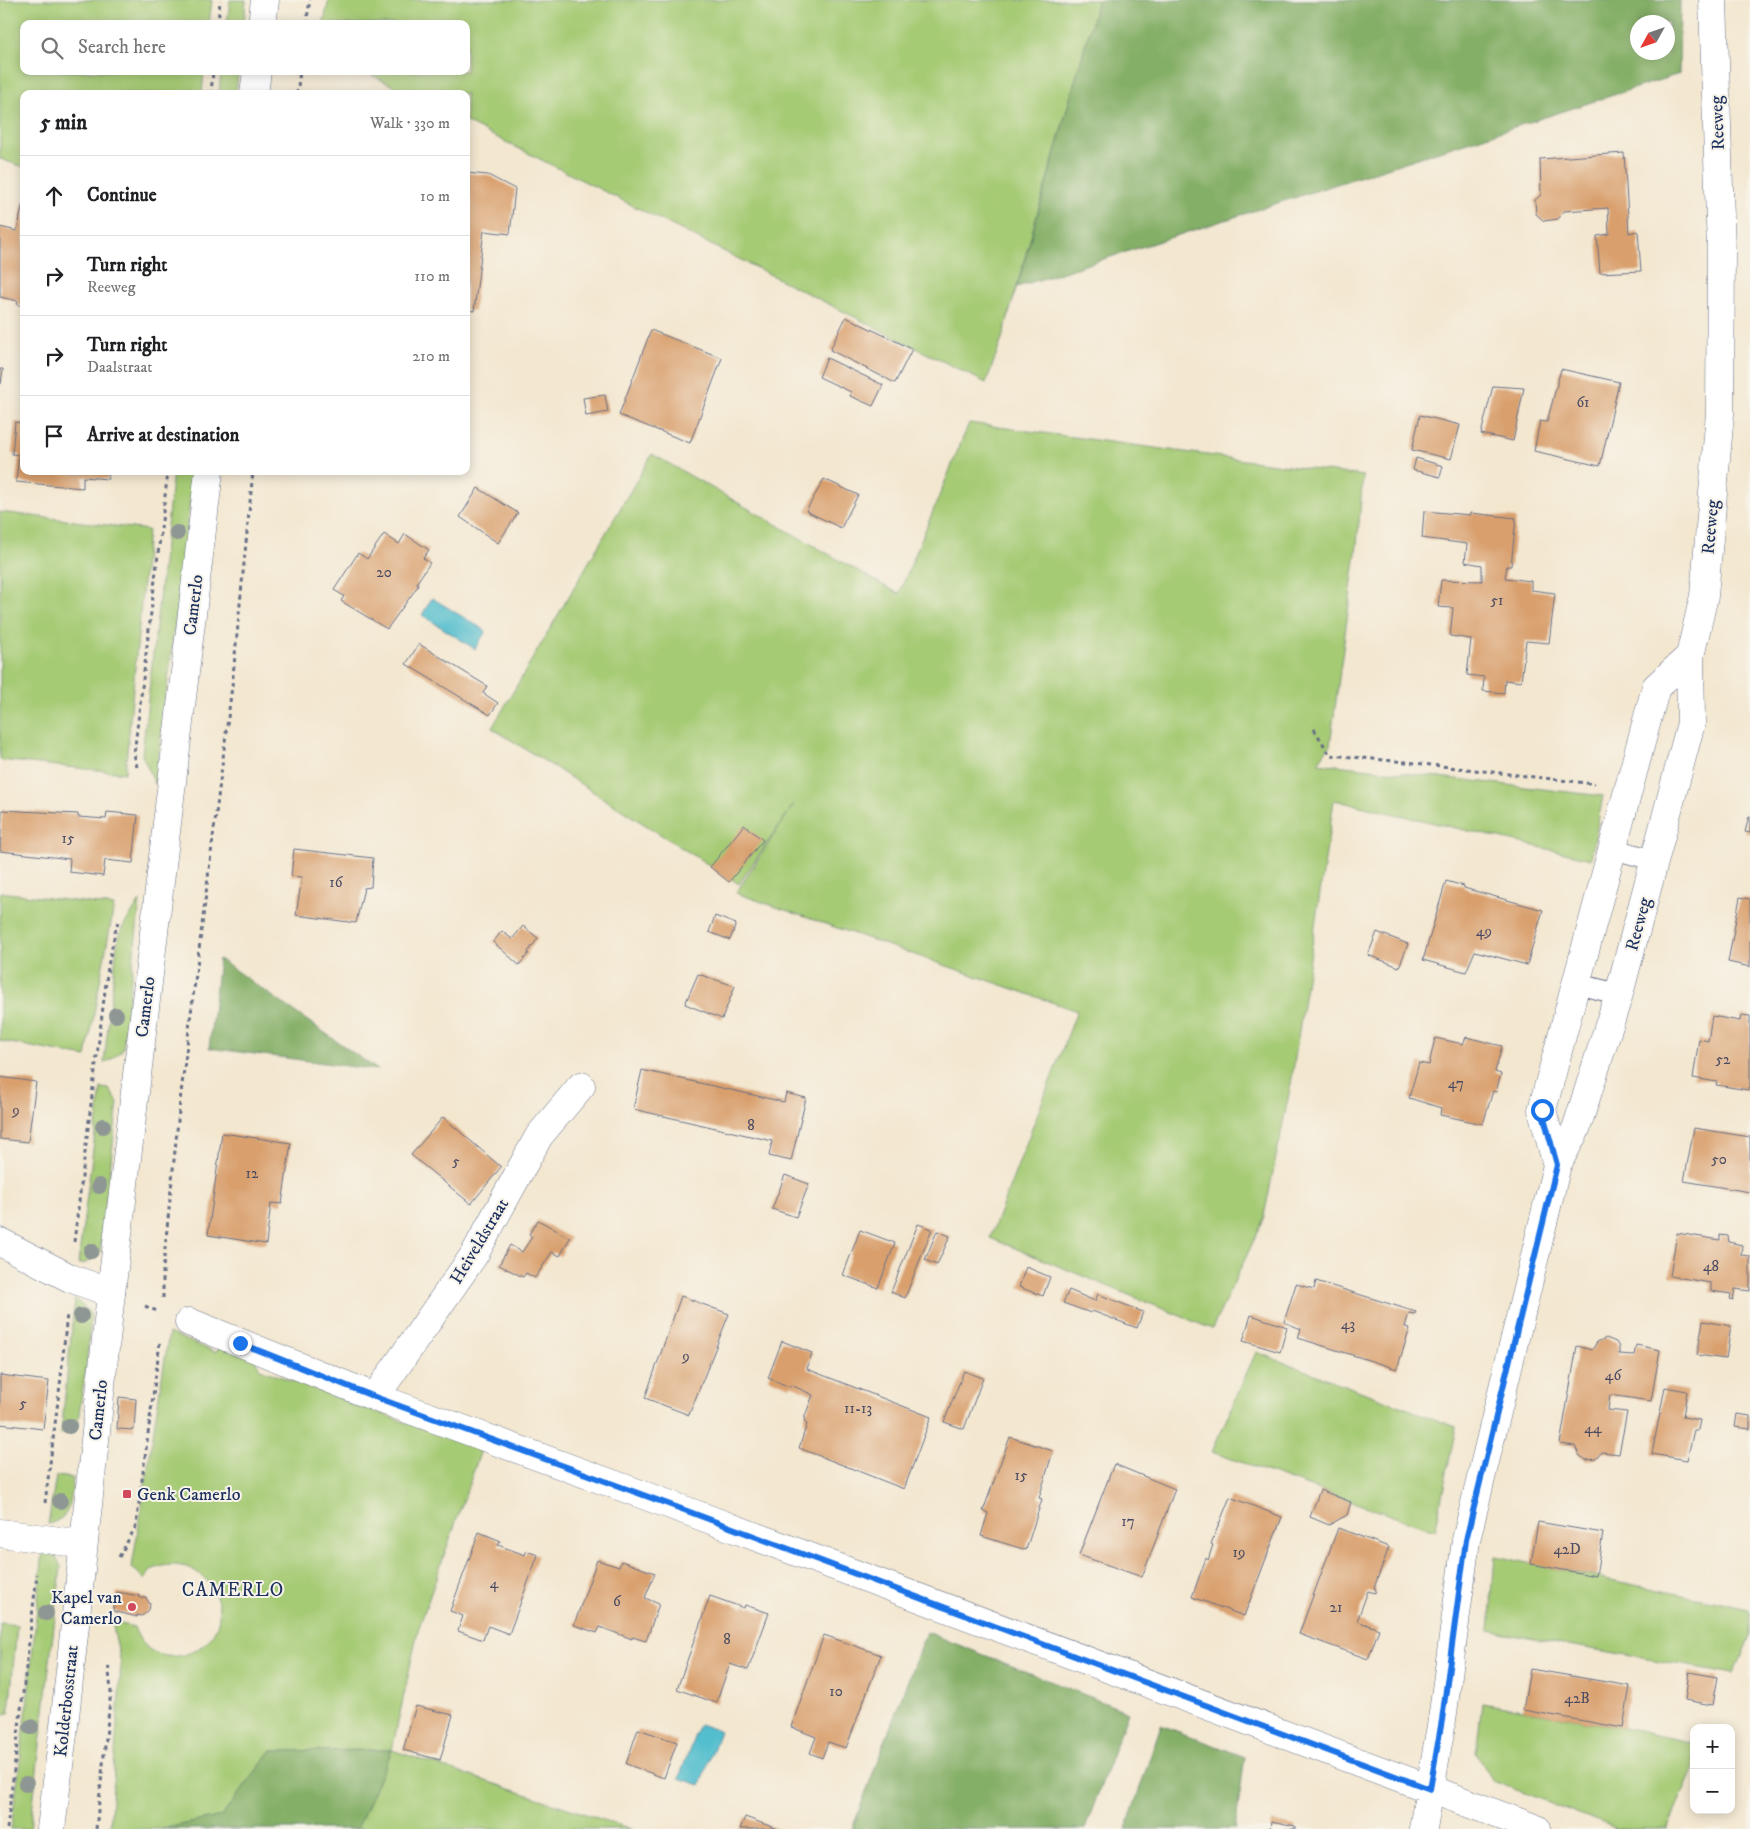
<!DOCTYPE html>
<html lang="en">
<head>
<meta charset="utf-8">
<style>
	body { margin:0; font-family:"IM FELL DW Pica",serif; background:#f6f6f6; color:#202124 }
	.controls { position:absolute; right:15px; bottom:15px; display:grid; overflow:hidden; border-radius:10px; box-shadow:0 2px 12px #0003 }
	.controls button { width:45px; height:45px; display:grid; place-items:center; padding:0; border:0; border-bottom:1px solid #e0e0e0; background:#fff; color:#202124; font:25px sans-serif }
	.compass { position:absolute; left:1630px; top:15px; width:45px; height:45px; border-radius:50%; background:#fff; box-shadow:0 2px 12px #0003; rotate:230deg }
	.stop { position:absolute; width:15px; height:15px; margin:-11px; border:4px solid #1a73e8; border-radius:50%; background:#fff }
	.stop.end { background:#1a73e8; border-color:#fff; box-shadow:0 1px 5px #0008 }
	.list { margin:0; padding:0; list-style:none }
	h2 { display:flex; justify-content:space-between; align-items:center; height:65px; margin:0; padding:0 20px; font-size:21px }
	h2 small { font-size:16px; font-weight:400; color:#757577 }
	.list li { display:grid; grid-template-columns:32px 1fr auto; gap:15px; align-items:center; box-sizing:border-box; height:80px; padding:0 20px; border-top:1px solid #e0e0e0 }
	.list b { display:block; font-size:19px; white-space:nowrap }
	.list p { margin:0; font-size:16px; white-space:nowrap; color:#757577 }
	.list em { font-size:16px; font-style:normal; color:#757577 }
	.icon { flex:none; width:28px; height:28px; fill:none; stroke:currentColor; stroke-width:2; stroke-linecap:round; stroke-linejoin:round }
	.map { position:relative; flex:none; width:1750px; height:1829px; overflow:hidden }
	.search { position:absolute; background:#fff; box-shadow:0 2px 12px #0003; left:20px; top:20px; width:450px; height:55px; display:flex; align-items:center; gap:12px; box-sizing:border-box; padding:0 18px; border-radius:10px; color:#757577; font-size:19px }
	.panel { position:absolute; background:#fff; box-shadow:0 2px 12px #0003; left:20px; top:90px; width:450px; height:385px; border-radius:10px }
	.map>svg:first-child { display:block }
</style>
</head>
<body>
<div class="map">
<svg width="1750" height="1829" viewBox="0 0 1750 1829">
	<rect width="100%" height="100%" fill="#f7f3e8"/>
	<filter id="ink" filterUnits="userSpaceOnUse"><feTurbulence type="fractalNoise" baseFrequency=".02" numOctaves="2"/><feDisplacementMap in="SourceGraphic" scale="10" xChannelSelector="R" yChannelSelector="G"/><feConvolveMatrix kernelMatrix="1 2 1 2 8 2 1 2 1" color-interpolation-filters="sRGB"/></filter>
	<filter id="wash" filterUnits="userSpaceOnUse"><feTurbulence type="fractalNoise" baseFrequency=".0096" numOctaves="4" result="noise"/><feDisplacementMap in="SourceGraphic" scale="20" xChannelSelector="R" yChannelSelector="G"/><feGaussianBlur stdDeviation="1.12" result="paint"/><feColorMatrix in="noise" values="0 0 0 0 0 0 0 0 0 0 0 0 0 0 0 0 0 1.4 0 .05"/><feComposite in="paint" operator="in"/></filter>
	<g filter="url(#wash)">
		<rect width="100%" height="100%" fill="#f3e7d0"/>
		<path fill="#a6cb75" stroke="#607d6a" d="M0 0H212L209 24H24V71H204L202 94H24V167L0 159Z
			M230 0H246L244 24H227Z
			M329 0H1098L1001 342 986 383 466 122V94H409L364 71H466V24H323Z
			M221 71H238L236 94H219Z
			M969 423 1363 476 1357 545 1330 745 1318 763 1603 796 1591 859 1334 800 1291 1084 1263 1221 1212 1329 990 1238 1077 1011 736 893 794 804 739 884 492 728 652 454 899 594Z
			M173 471H194L155 784 142 755Z
			M0 512 148 530 125 773 0 760Z
			M0 892 114 906 86 1057 0 1041Z
			M140 901 123 1049 112 1059 104 1063 117 945 122 928Z
			M101 1088 109 1089 118 1102 100 1252 86 1263 78 1264Z
			M75 1298 91 1314 87 1361 77 1427 71 1432 61 1434Z
			M169 1333 215 1352 223 1346 253 1356 260 1369 481 1450 418 1630 392 1750 631 1829H357L392 1750 271 1751 222 1816 162 1829H110L121 1664 112 1622 134 1627C155 1688 245 1644 212 1588 206 1577 194 1568 182 1566 174 1564 159 1565 152 1570 149 1572 147 1577 145 1580L132 1567Z
			M1256 1352 1456 1427 1435 1531 1212 1452Z
			M56 1476 73 1478C70 1500 73 1518 48 1524Z
			M43 1550 56 1556 61 1567 30 1829H11L26 1715Z
			M1495 1556 1750 1609V1636L1734 1674 1489 1631Z
			M0 1623 17 1625 9 1713 0 1715Z
			M1482 1703 1623 1728 1694 1743V1767L1667 1829H1618L1493 1781 1476 1753Z"/>
		<path fill="#84af66" stroke="#506f62" fill-rule="evenodd" d="M1098 0H1680L1679 74 1017 287ZM1638 22H1668V52H1638Z
			M219 959 378 1070 209 1048Z
			M926 1632 1128 1712 1085 1829H852Z
			M1161 1725 1245 1757 1235 1829H1126Z
			M392 1750 357 1829H162L222 1816 271 1751Z"/>
		<path fill="#52becd" stroke="#367696" d="M432 598 486 631 475 649 422 615Z
			M699 1724 720 1731 700 1785 679 1778Z"/>
		<g id="blocks">
			<path fill="#d9a06e" d="M1624 153 1629 233 1638 231 1641 271 1600 273 1597 236 1609 234 1608 208 1564 211 1558 219 1544 221 1536 214 1535 200 1541 195 1540 159Z
				M466 173 488 175 515 189 510 234 484 231 474 311 466 310Z
				M23 203H24V307L17 304 18 301 0 297V227L17 231Z
				M846 317 912 349 895 383 830 350Z
				M651 330 722 358 690 443 619 415Z
				M827 358 883 385 873 406 850 396 851 392 819 377Z
				M0 369H3L1 384 0 383Z
				M1561 369 1619 382 1600 466 1534 451 1540 421 1547 422Z
				M1493 386 1524 388 1513 441 1481 434Z
				M605 395 608 412 586 416 583 398Z
				M1420 415 1460 425 1451 459 1412 450Z
				M15 422 24 423V471H109L108 479 83 477V488L16 482 19 455 12 454Z
				M1416 458 1443 466 1440 477 1413 470Z
				M824 479 858 495 841 528 806 511Z
				M478 488 518 513 498 543 460 517Z
				M1424 511 1470 515V513L1516 518 1511 566H1507L1505 578 1531 581V590L1555 593 1549 643 1526 641 1521 682 1505 680 1504 693 1483 691 1484 677 1467 675 1471 639 1450 636 1453 608 1438 607 1441 580 1482 581V565L1465 562 1467 544 1422 538Z
				M384 534 399 544 405 534 429 550 423 558 430 563 417 582 418 586 387 629 341 601 344 596 334 590 358 553 367 559Z
				M419 644 487 686 483 693 498 703 490 715 406 664Z
				M2 810 78 814V817L106 819 107 812 138 815 133 863 105 860 103 876 69 872 70 859 0 851Z
				M1749 817H1750V833L1745 832Z
				M744 825 763 840 729 882 710 867Z
				M294 849 373 858 371 887 364 888 356 923 296 915 302 877 291 876Z
				M1446 881 1464 886V888L1543 910 1527 965 1475 951 1466 972 1423 960Z
				M1740 897 1750 899V967L1728 962Z
				M715 916 736 924 730 940 709 932Z
				M523 926 538 938 528 952 529 953 519 965 493 942 502 931 512 939Z
				M1377 932 1408 944 1399 967 1368 955Z
				M698 974 735 986 722 1019 685 1004Z
				M1741 1015 1750 1016V1088L1748 1087V1090L1716 1085 1717 1082 1693 1078 1699 1039 1708 1041 1712 1016 1740 1021Z
				M1466 1037 1502 1046 1495 1072 1501 1074 1496 1092 1493 1091 1483 1124 1440 1115 1441 1108 1409 1098 1419 1063 1429 1065 1435 1038 1463 1044Z
				M642 1070 784 1102 786 1093 806 1098 791 1161 769 1156 772 1141 633 1109Z
				M0 1077 36 1082 28 1142 0 1139Z
				M443 1117 501 1167 471 1204 411 1155Z
				M1694 1128 1750 1137V1192L1684 1181Z
				M222 1133 291 1143 282 1204 271 1203 266 1244 208 1235Z
				M785 1175 809 1184 796 1217 772 1209Z
				M538 1220 570 1238 560 1256 552 1252 535 1278 526 1273 523 1277 499 1265 510 1245 522 1252 532 1237 529 1234Z
				M918 1224 932 1229 905 1298 891 1292Z
				M860 1230 895 1243 878 1288 843 1275Z
				M937 1231 950 1236 937 1265 925 1260Z
				M1677 1233 1720 1240V1235L1728 1236 1729 1242 1742 1245 1741 1255 1750 1256V1291L1735 1289 1733 1300 1730 1299 1731 1294 1711 1291V1283L1670 1276Z
				M1026 1267 1050 1277 1043 1296 1019 1287Z
				M1316 1281 1416 1312 1415 1314 1409 1313 1405 1327 1410 1328 1397 1369 1298 1338 1301 1329 1284 1322 1296 1284 1314 1289Z
				M1069 1290 1095 1301 1098 1294 1143 1312 1137 1328 1092 1311 1091 1313 1063 1303Z
				M681 1296 729 1314 689 1415 645 1398Z
				M1251 1315 1287 1327 1280 1352 1243 1341Z
				M1703 1321 1731 1326 1726 1359 1697 1355Z
				M1606 1338 1616 1342 1619 1347V1354L1634 1355 1636 1345 1660 1350 1651 1401 1610 1395 1608 1410 1627 1412 1619 1454 1602 1452 1596 1459 1586 1460 1579 1455 1575 1446 1560 1444 1577 1346 1592 1350 1597 1342Z
				M782 1341 812 1353 807 1369 931 1417 904 1489 799 1448 807 1424 804 1422 805 1416 813 1395 791 1385 790 1387 768 1378Z
				M964 1371 983 1378 964 1429 944 1422Z
				M0 1375 49 1381 43 1429 0 1424Z
				M1665 1387 1687 1391 1683 1417 1700 1420 1698 1430H1694L1687 1460 1652 1454Z
				M119 1397 136 1399 134 1430 117 1429Z
				M1737 1414 1750 1416V1429L1735 1427Z
				M1010 1437 1053 1451 1039 1498 1042 1499 1026 1550 981 1536 988 1513 983 1511Z
				M1114 1464 1175 1489 1142 1577 1079 1555Z
				M1320 1490 1351 1502 1347 1515 1329 1525 1310 1517Z
				M1230 1497 1282 1517 1244 1616 1192 1597 1206 1558 1208 1560 1213 1545 1211 1544Z
				M1538 1522 1603 1533 1596 1576 1531 1564Z
				M1338 1528 1389 1547 1374 1588 1376 1589 1375 1593 1368 1591 1357 1621 1379 1629 1368 1659 1299 1634Z
				M479 1532 501 1541 498 1545 525 1555 526 1551 538 1555 509 1634 488 1626 483 1640 458 1631 463 1616 450 1611Z
				M597 1560 619 1567 621 1561 655 1573 645 1598 659 1604 646 1641 632 1637V1639L600 1627 597 1633 574 1625Z
				M117 1592 140 1596V1598H146L150 1604 149 1610 142 1616 137 1615V1617L113 1611Z
				M710 1596 744 1608 745 1605 769 1613 748 1670 730 1664 716 1703 677 1689Z
				M824 1635 881 1655 846 1748 828 1742 822 1758 810 1753 816 1737 791 1727Z
				M1530 1669 1630 1686 1623 1728 1523 1710Z
				M1689 1672 1718 1677 1713 1705 1685 1700Z
				M416 1706 453 1715 440 1760 403 1750Z
				M638 1729 677 1742 664 1778 626 1764Z
				M745 1817 778 1829H740Z
				M1271 1821 1295 1826V1829H1270Z"/>
		</g>
	</g>
	<g filter="url(#ink)">
		<use href="#blocks" fill-opacity="0" stroke="#676f86" stroke-width="1"/>
		<g fill="none" stroke-linecap="round" stroke-linejoin="round">
			<defs>
				<path id="service" d="M1613 849 1654 860
					M1576 984 1619 994"/>
				<path id="minor" d="M1557 1165 1542 1110 1656 687 1690 656
					M0 1242 70 1278 111 1293
					M189 1322 375 1397 687 1511 1537 1829
					M375 1397 474 1255 539 1136 581 1086
					M0 1533 83 1544
					M1423 1829 1442 1720 1466 1540 1557 1165 1576 1129 1619 994 1691 723 1690 656 1704 596 1720 413 1721 251 1713 0"/>
				<path id="secondary" d="M262 24 265 0
					M254 94 257 71
					M51 1829 64 1726 111 1293 209 471"/>
			</defs>
			<use href="#service" stroke="#676f86" stroke-width="22"/>
			<use href="#minor" stroke="#676f86" stroke-width="29"/>
			<use href="#secondary" stroke="#676f86" stroke-width="29"/>
			<path stroke="#676f86" stroke-width="3" stroke-dasharray="4 4" stroke-linecap="butt" d="M218 24 220 0
				M306 24 310 0
				M211 94 213 71
				M297 94 300 71
				M1314 729 1330 755 1406 762 1595 784
				M137 767 134 754 168 471
				M74 1242 108 966 116 928 118 922
				M163 1298V1268L180 1101 232 686 253 471
				M145 1306 157 1311
				M45 1503 61 1377 67 1313
				M119 1557 136 1526 160 1342
				M7 1829 37 1574
				M96 1829 111 1691 108 1662"/>
			<use href="#service" stroke="#fff" stroke-width="20"/>
			<use href="#minor" stroke="#fff" stroke-width="28"/>
			<use href="#secondary" stroke="#fff" stroke-width="28"/>
		</g>
		<g fill="#8f9795">
			<circle cx="177" cy="533" r="8"/>
			<circle cx="116" cy="1015" r="8"/>
			<circle cx="103" cy="1126" r="8"/>
			<circle cx="99" cy="1186" r="8"/>
			<circle cx="91" cy="1251" r="8"/>
			<circle cx="81" cy="1316" r="8"/>
			<circle cx="69" cy="1426" r="8"/>
			<circle cx="60" cy="1501" r="8"/>
			<circle cx="46" cy="1613" r="8"/>
			<circle cx="31" cy="1727" r="8"/>
			<circle cx="26" cy="1784" r="8"/>
		</g>
	</g>
	<g fill="none" stroke-linecap="round" stroke-linejoin="round" filter="url(#ink)">
		<path stroke="#1a73e8" stroke-width="6" d="M240 1343 375 1397 687 1511 1430 1789 1442 1720 1466 1540 1557 1165 1542 1110"/>
	</g>
	<g fill="#d1495b" stroke="#f7f3e8" stroke-width="2">
		<rect x="122" y="1489" width="10" height="10" rx="2.5"/>
		<circle cx="132" cy="1607" r="5"/>
	</g>
	<g text-anchor="middle" stroke-width="4" stroke-linejoin="round" paint-order="stroke">
		<g font-size="15" fill="#4a4b62">
			<text x="1583" y="407">61</text>
			<text x="384" y="577">20</text>
			<text x="1497" y="605">51</text>
			<text x="68" y="843">15</text>
			<text x="336" y="887">16</text>
			<text x="1484" y="936">49</text>
			<text x="1723" y="1064">52</text>
			<text x="1456" y="1088">47</text>
			<text x="16" y="1115">9</text>
			<text x="751" y="1130">8</text>
			<text x="1719" y="1164">50</text>
			<text x="456" y="1166">5</text>
			<text x="252" y="1178">12</text>
			<text x="1711" y="1271">48</text>
			<text x="1348" y="1329">43</text>
			<text x="686" y="1361">9</text>
			<text x="1613" y="1380">46</text>
			<text x="23" y="1408">5</text>
			<text x="858" y="1413">11-13</text>
			<text x="1593" y="1433">44</text>
			<text x="1021" y="1480">15</text>
			<text x="1128" y="1526">17</text>
			<text x="1567" y="1554">42D</text>
			<text x="1239" y="1557">19</text>
			<text x="494" y="1588">4</text>
			<text x="617" y="1606">6</text>
			<text x="1336" y="1612">21</text>
			<text x="727" y="1644">8</text>
			<text x="836" y="1696">10</text>
			<text x="1577" y="1703">42B</text>
		</g>
		<g font-size="18" fill="#1b2f5e" stroke="#f7f3e8">
			<text transform="translate(1717 123) rotate(-92)" y="6">Reeweg</text>
			<text transform="translate(1710 527) rotate(-85)" y="6">Reeweg</text>
			<text transform="translate(193 605) rotate(-83)" y="6">Camerlo</text>
			<text transform="translate(1638 924) rotate(-75)" y="6">Reeweg</text>
			<text transform="translate(145 1007) rotate(-83)" y="6">Camerlo</text>
			<text transform="translate(479 1241) rotate(-59)" y="6">Heiveldstraat</text>
			<text transform="translate(98 1410) rotate(-84)" y="6">Camerlo</text>
			<text transform="translate(66 1701) rotate(-84)" y="6">Kolderbosstraat</text>
		</g>
		<g font-size="18" fill="#1b2f5e" stroke="#f7f3e8" text-anchor="start">
			<text x="137" y="1500">Genk Camerlo</text>
			<text x="122" y="1603" text-anchor="end">Kapel van<tspan x="122" dy="21">Camerlo</tspan></text>
		</g>
		<g font-size="19" letter-spacing="1" fill="#1b2f5e" stroke="#f7f3e8">
			<text x="233" y="1596">CAMERLO</text>
		</g>
	</g>
</svg>
<div class="controls">
<button>+</button>
<button>−</button>
</div>
<svg class="compass" viewBox="-18 -18 36 36"><path d="M0-13l5 13h-10z" fill="#e53935"/><path d="M0 13l5-13h-10z" fill="#757577"/></svg>
<div class="stop" style="left:1542px;top:1110px"></div>
<div class="stop end" style="left:240px;top:1343px"></div>
<div class="search"><svg class="icon" aria-label="search" viewBox="0 0 24 24"><circle cx="10" cy="10" r="6"/><path d="M15 15l6 6"/></svg>Search here</div>
<section class="panel">
<h2>5 min<small>Walk · 330 m</small></h2>
<ul class="list">
<li><svg class="icon" aria-label="ahead" viewBox="0 0 24 24"><path d="M12 20V5M6 11l6-6 6 6"/></svg><div><b>Continue</b></div><em>10 m</em></li>
<li><svg class="icon" aria-label="right" viewBox="0 0 24 24"><path d="M7 20v-9h11M14 6l5 5-5 5"/></svg><div><b>Turn right</b><p>Reeweg</p></div><em>110 m</em></li>
<li><svg class="icon" aria-label="right" viewBox="0 0 24 24"><path d="M7 20v-9h11M14 6l5 5-5 5"/></svg><div><b>Turn right</b><p>Daalstraat</p></div><em>210 m</em></li>
<li><svg class="icon" aria-label="arrive" viewBox="0 0 24 24"><path d="M6 21V4h12l-3 4 3 4H6"/></svg><div><b>Arrive at destination</b></div></li>
</ul>
</section>
</div>
</body>
</html>
